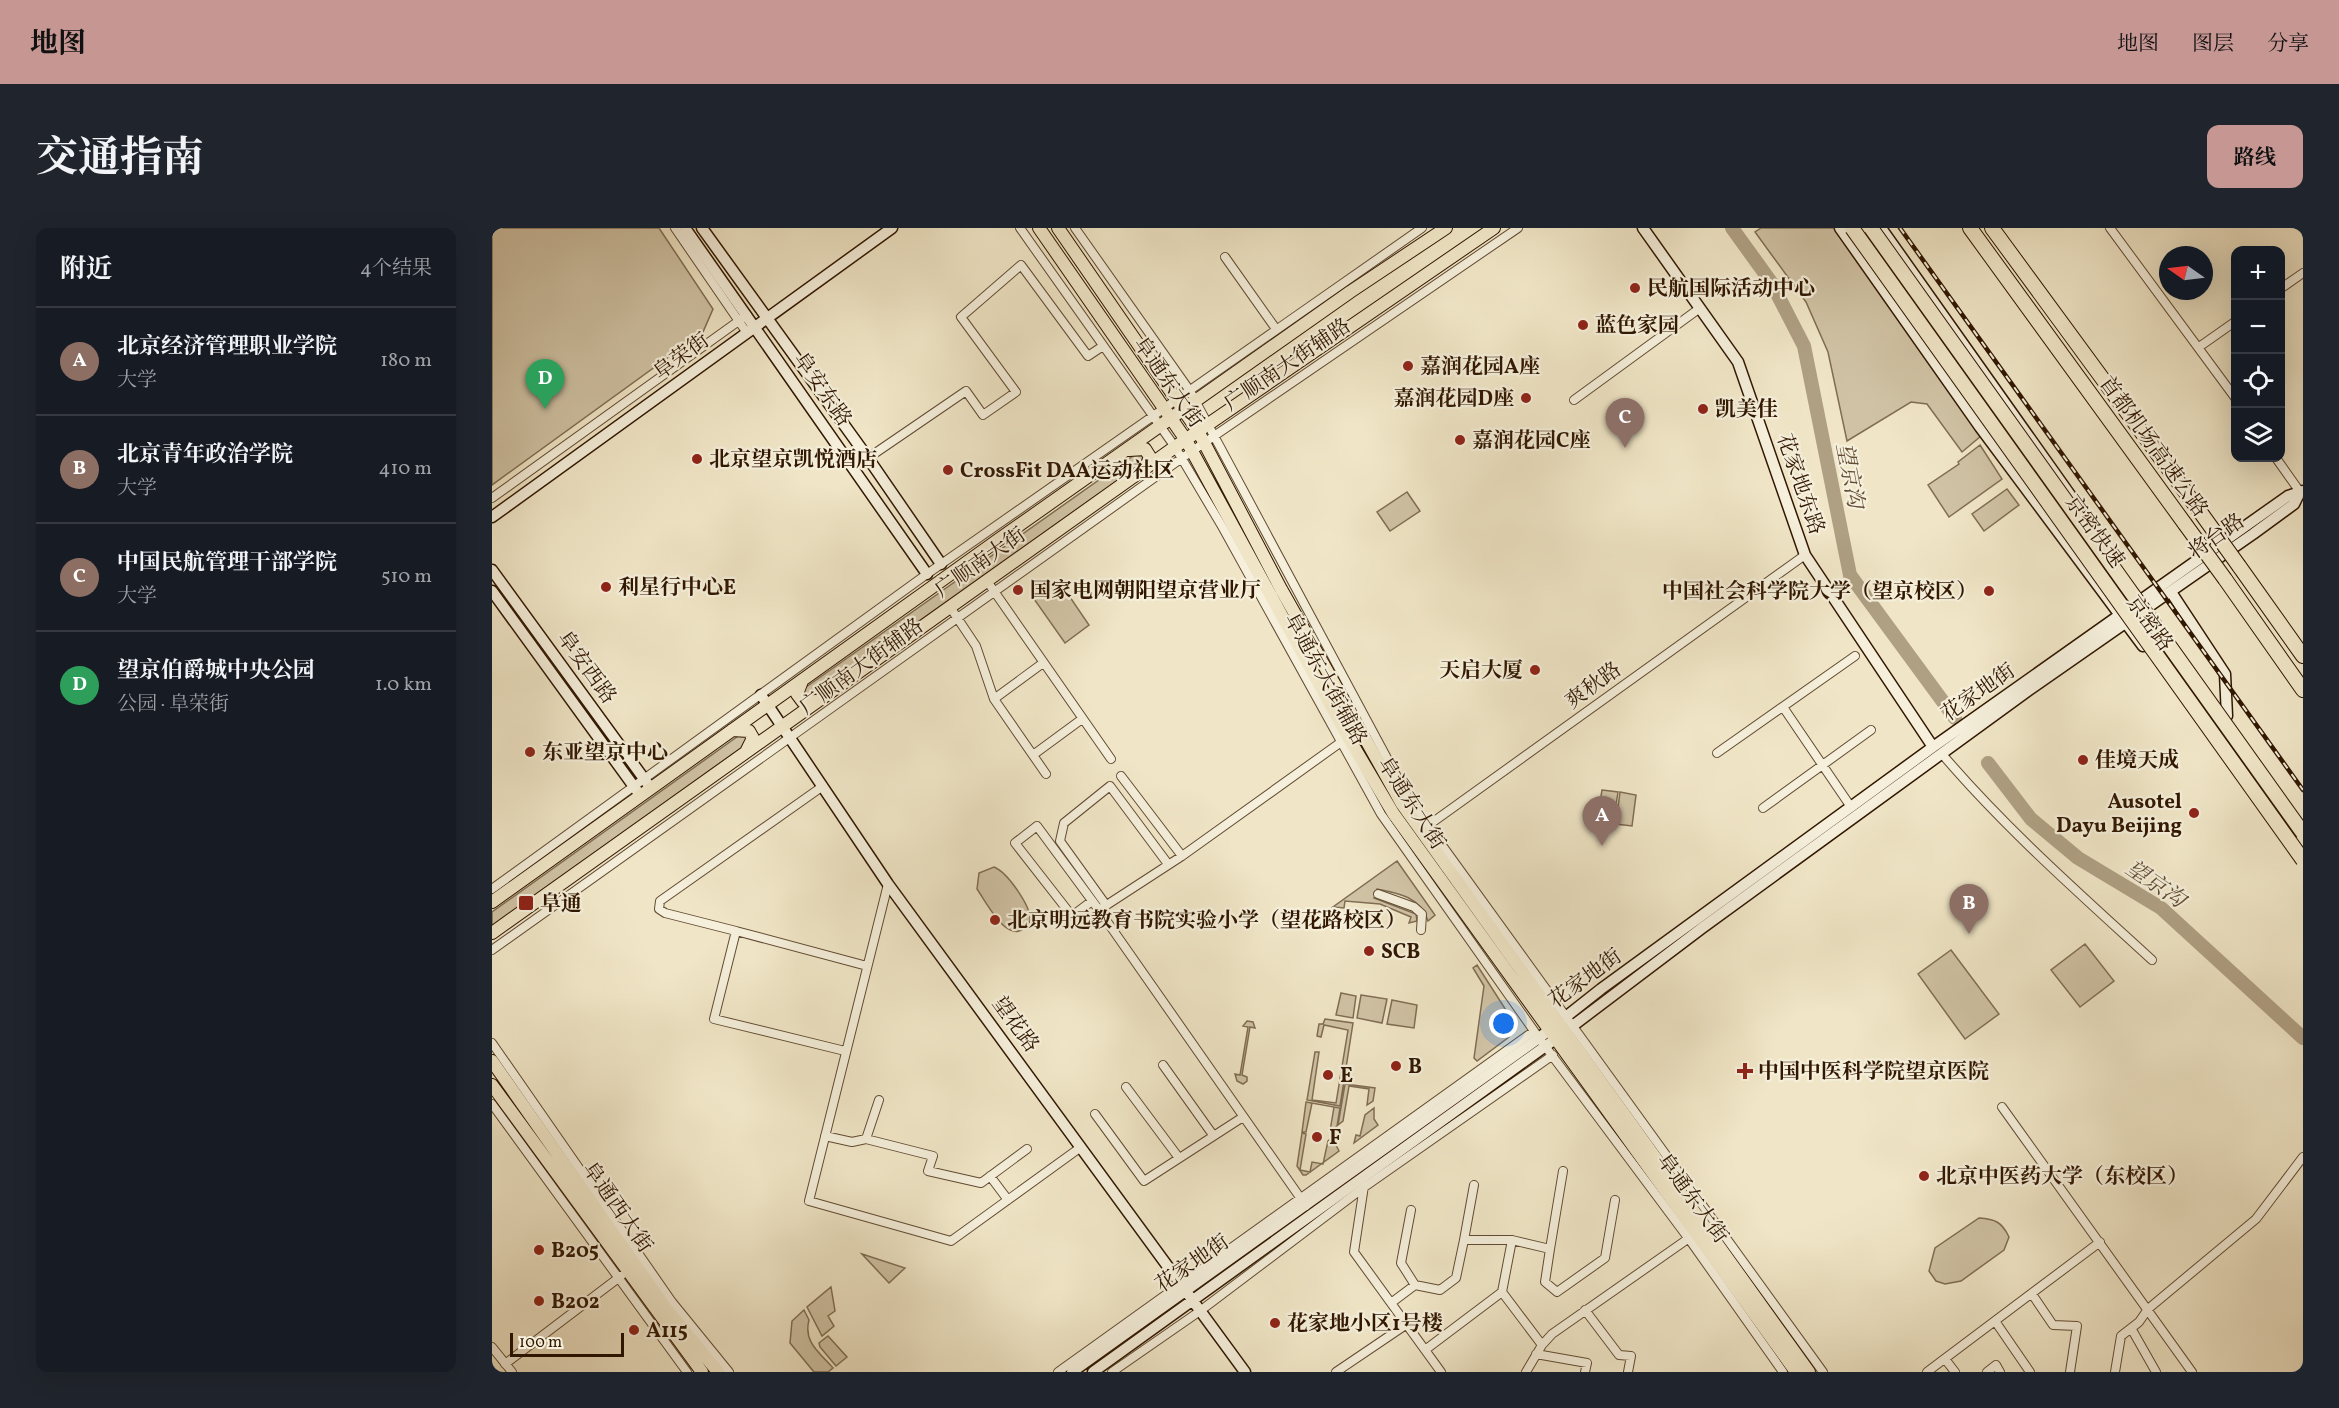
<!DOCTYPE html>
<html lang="zh">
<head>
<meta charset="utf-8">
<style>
	body { margin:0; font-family:Vollkorn,"Noto Serif SC",serif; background:#20242c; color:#f1f3f6 }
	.controls { position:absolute; right:18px; top:18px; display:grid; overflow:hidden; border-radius:12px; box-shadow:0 6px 24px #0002 }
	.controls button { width:54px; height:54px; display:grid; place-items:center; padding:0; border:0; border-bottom:2px solid #363941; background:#171b24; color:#f1f3f6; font:30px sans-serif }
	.compass { position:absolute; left:1667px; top:18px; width:54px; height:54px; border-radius:50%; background:#171b24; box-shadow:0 6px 24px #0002; rotate:284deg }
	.scale { position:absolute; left:18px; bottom:15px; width:114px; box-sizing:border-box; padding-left:6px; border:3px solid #311701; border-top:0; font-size:16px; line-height:21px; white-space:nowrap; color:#311701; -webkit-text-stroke:4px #f5efdb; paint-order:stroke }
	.you { position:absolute; left:1012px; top:796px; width:21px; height:21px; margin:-15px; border:4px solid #fff; border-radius:50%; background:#1a73e8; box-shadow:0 0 0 9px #1a73e833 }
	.badge { display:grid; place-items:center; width:39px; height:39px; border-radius:50%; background:#c59692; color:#fff; font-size:20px; font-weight:700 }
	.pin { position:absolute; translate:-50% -50px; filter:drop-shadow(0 2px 3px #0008) }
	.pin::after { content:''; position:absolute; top:32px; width:21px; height:18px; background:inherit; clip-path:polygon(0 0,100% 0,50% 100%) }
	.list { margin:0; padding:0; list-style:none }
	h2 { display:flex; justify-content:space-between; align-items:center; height:78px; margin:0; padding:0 24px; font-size:26px }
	h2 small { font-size:20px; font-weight:400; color:#9ea1a6 }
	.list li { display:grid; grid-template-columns:39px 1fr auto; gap:18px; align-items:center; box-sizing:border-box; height:108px; padding:0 24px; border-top:2px solid #363941 }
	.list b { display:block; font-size:22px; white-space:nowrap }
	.list p { margin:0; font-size:20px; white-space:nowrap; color:#9ea1a6 }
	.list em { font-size:20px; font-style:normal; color:#9ea1a6 }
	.icon { flex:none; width:33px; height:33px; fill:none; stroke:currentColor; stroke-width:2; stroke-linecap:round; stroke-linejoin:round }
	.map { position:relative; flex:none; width:1811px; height:1144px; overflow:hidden; border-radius:12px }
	header { display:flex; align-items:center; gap:36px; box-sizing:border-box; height:84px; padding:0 30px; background:#c59692; color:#111 }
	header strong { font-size:28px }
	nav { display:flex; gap:33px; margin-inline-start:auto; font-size:21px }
	.intro { display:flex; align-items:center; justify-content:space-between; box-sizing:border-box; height:144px; padding:0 36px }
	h1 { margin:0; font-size:42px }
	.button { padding:15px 27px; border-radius:12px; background:#c59692; color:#111; font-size:21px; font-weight:700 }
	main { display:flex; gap:36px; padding:0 36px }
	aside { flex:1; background:#171b24; border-radius:12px; box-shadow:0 6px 24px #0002 }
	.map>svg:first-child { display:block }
</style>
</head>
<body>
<header>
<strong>地图</strong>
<nav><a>地图</a><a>图层</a><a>分享</a></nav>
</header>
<div class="intro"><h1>交通指南</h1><a class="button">路线</a></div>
<main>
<aside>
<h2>附近<small>4个结果</small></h2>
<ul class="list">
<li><span class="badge" style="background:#8d6e63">A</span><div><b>北京经济管理职业学院</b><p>大学</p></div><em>180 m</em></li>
<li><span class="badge" style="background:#8d6e63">B</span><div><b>北京青年政治学院</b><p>大学</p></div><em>410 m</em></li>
<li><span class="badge" style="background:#8d6e63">C</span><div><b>中国民航管理干部学院</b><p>大学</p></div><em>510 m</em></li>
<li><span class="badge" style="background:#2e9e5b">D</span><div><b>望京伯爵城中央公园</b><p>公园 · 阜荣街</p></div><em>1.0 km</em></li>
</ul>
</aside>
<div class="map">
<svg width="1811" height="1144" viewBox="0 0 1811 1144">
	<rect width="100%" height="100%" fill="#f0e6c7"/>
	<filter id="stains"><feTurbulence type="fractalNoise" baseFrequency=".00333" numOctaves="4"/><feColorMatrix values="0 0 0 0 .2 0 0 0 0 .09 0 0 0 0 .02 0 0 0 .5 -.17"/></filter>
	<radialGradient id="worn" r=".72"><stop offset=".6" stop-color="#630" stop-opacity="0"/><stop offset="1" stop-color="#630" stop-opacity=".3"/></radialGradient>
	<path fill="#d0c3a5" stroke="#806d53" stroke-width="1.5" d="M0 0H167L221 81 211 104 0 257Z
		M1269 0H1355L1496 202 1470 224 1435 176 1419 174 1355 213 1336 124 1314 74 1263 4Z
		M1488 217 1510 251 1457 289 1436 257 1467 236 1466 234Z
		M645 225H651L653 233 317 471 313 470 310 462Z
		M1515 261 1527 277 1492 303 1480 286Z
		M915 264 928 283 898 303 885 284Z
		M567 353 597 397 573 415 542 371Z
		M249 506H254L256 515 0 698V684Z
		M1110 562 1126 564 1121 596 1105 593Z
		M1128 564 1144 567 1140 598 1124 596Z
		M905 633 943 687 936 693C929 669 906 665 885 661L882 670 924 686 925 693 917 695 919 689 888 676 853 673 852 680 841 679Z
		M502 639C515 644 540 679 538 693 519 725 495 675 485 661L487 645Z
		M1593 716 1622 753 1588 779 1559 742Z
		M1459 722 1507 786 1473 811 1426 746Z
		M985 737 1021 793 1017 809 985 833 982 830 992 758 981 740Z
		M849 765 864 768 861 790 844 787Z
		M869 767 895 771 890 795 865 790Z
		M900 772 925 777 922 800 895 796Z
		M833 791 861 795 848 878 815 872 823 824H827L820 872 844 875 856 802 832 797 829 809 825 808 827 796H831Z
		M755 793 761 794 763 800 758 799 750 847 755 849V853L751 856 745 853 743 846 748 847 756 799 751 798Z
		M853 856 883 860 881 873 875 877 877 861 857 858 851 893 846 897Z
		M814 874 848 880 845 898 838 903 842 879 820 875 814 904H810Z
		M882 880V891L886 897 862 915 864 907 868 908 873 887Z
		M810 905 814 906 808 942 818 944 820 934 831 936 836 913 845 906 844 917 847 923 814 947H811L805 938Z
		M1487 990C1503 991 1510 994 1517 1009L1512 1022 1469 1053 1453 1056 1444 1053 1437 1043 1443 1020Z
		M370 1026 413 1040 397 1055Z
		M339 1059 343 1083 336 1088 342 1098 330 1108 315 1079Z
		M312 1082 317 1092C311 1114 328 1125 341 1140L336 1144H322L298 1115 300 1093Z
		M336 1108 355 1129 344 1138 328 1119 327 1115Z"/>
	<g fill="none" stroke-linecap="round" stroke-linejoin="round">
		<path stroke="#afa084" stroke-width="14" d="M1240 0 1279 54 1312 118 1358 347 1463 490
			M1496 535 1539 591 1586 630 1669 680 1811 810"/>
		<defs>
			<path id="street" d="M183 0 255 105
				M528 0 683 219 731 300 889 586 1047 810 1197 1011 1291 1144
				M583 0 698 163 918 573 1331 1144
				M1618 0 1744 171
				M733 29 784 101
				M1788 61 1811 45
				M1707 119 1744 93
				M1082 172 1208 80
				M376 230 474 163 491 187 524 164 469 89 529 37 596 128 611 118
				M1784 230 1808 264
				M0 270 255 87
				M495 353 619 531
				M458 379 484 418 502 471 554 546
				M502 471 551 435
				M1291 479 1359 579
				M1225 525 1363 428
				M1450 526C1513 600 1588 666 1660 732
				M541 527 590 491
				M629 548 690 628
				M1271 580 1379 502
				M934 599 1313 327
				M396 656 317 973 459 1013 589 919
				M0 661 435 346 930 0
				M886 666 922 679 930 686 929 702
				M600 673 580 688 523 615 545 598 607 682 814 978
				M614 677 568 613 572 595 618 558 676 636
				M607 682 690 628 852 512
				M244 703 173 685 167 681 168 673 331 558
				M0 722 690 230 1026 0
				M0 815 180 1074 237 1144
				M353 823 222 791 244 703 375 738
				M671 837 721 907
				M634 859 687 930
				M0 876 195 1144
				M1510 879 1700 1144
				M603 886 652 953 751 889
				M333 908 360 914 374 911 441 928 436 943 489 955 535 921
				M374 911 387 872
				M498 948 516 972
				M872 958 862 1024 949 1144
				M919 982 909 1035 923 1057
				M972 1012 982 957
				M1058 1021 1053 1054 1065 1064 1113 1030 1123 972
				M1010 1064 1050 1117
				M1540 1066 1561 1097 1585 1098 1578 1144
				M899 1075 923 1057 948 1062 964 1050 972 1012H1020L1058 1021 1071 943
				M1093 1082 1127 1127 1139 1128 1136 1144
				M1503 1093 1538 1144
				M1639 1100 1664 1144
				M0 1119 20 1144
				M933 1122 1010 1064 1020 1012
				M1044 1126 1095 1135 1093 1144
				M1453 1131 1463 1144
				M13 1136 129 1048
				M566 1144 1042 803
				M620 1144 708 1083 871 960 1061 827
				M844 1144 915 1096
				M1034 1144 1050 1117 1060 1106 1200 1008
				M1435 1144 1608 1014
				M1495 1144 1504 1137 1508 1144
				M1623 1144 1629 1108 1647 1094 1656 1081 1764 991 1811 929"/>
			<path id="secondary" d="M193 0 435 346
				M210 0 376 230 449 336
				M1151 0 1246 134 1313 327 1441 519
				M1348 0 1488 199 1651 418
				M1389 0 1588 281
				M0 289 400 0
				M0 342 158 559
				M0 363 148 567
				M1679 364 1733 446 1735 488
				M269 467 396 656 753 1144
				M580 1144 1047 810 1109 761 1441 519 1796 268 1811 263
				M601 1144 1062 812 1210 700 1537 462 1761 306 1802 276 1808 264"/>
			<path id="primary" d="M547 0 694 212 856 509 901 585 1304 1144
				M566 0 706 203 789 361 910 576 1317 1144
				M637 222 653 221 658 229 653 241
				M310 453 305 466 311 474 324 473
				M240 502 257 503 261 510 255 522
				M0 674 506 312 858 64 954 0
				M0 705 683 219 1002 0
				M0 833 173 1079 226 1144
				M0 857 210 1144"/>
			<path id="highway" d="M1478 0 1693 296
				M1500 0 1709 285
				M1747 338 1811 428
				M1733 351 1811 462"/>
		</defs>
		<use href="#street" stroke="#614b32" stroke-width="10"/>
		<use href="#secondary" stroke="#311701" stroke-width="13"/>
		<use href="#primary" stroke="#311701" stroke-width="14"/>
		<use href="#highway" stroke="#311701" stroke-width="16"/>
		<use href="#street" stroke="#f5efdb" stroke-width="8"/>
		<use href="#secondary" stroke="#f5efdb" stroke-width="10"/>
		<use href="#primary" stroke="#f0e6c7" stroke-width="12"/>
		<use href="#highway" stroke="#f0e6c7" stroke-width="14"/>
		<defs>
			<path id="rail" d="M1408 0 1811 562"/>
		</defs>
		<use href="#rail" stroke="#311701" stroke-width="4.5"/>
		<use href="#rail" stroke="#f5efdb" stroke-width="2" stroke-dasharray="7" stroke-linecap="butt"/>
		<defs>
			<path id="highway-bridge" d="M1360 0 1811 632
				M1379 0 1811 605
				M1709 285 1747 338
				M1693 296 1733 351"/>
		</defs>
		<use href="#highway-bridge" stroke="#311701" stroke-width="16" stroke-linecap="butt"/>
		<use href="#highway-bridge" stroke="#f0e6c7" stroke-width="14"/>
	</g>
	<g fill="#8f2418" stroke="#f5efdb" stroke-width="2">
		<circle cx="1143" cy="60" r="6"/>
		<circle cx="1091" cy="97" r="6"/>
		<circle cx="916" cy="138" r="6"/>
		<circle cx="1034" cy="170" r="6"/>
		<circle cx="1211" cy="181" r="6"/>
		<circle cx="968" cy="212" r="6"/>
		<circle cx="205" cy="231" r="6"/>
		<circle cx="456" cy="242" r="6"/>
		<circle cx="114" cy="359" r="6"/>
		<circle cx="526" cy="362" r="6"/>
		<circle cx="1497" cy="363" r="6"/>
		<circle cx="1043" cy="442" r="6"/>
		<circle cx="38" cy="524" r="6"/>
		<circle cx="1591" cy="532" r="6"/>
		<circle cx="1702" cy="585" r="6"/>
		<rect x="26" y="667" width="16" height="16" rx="3"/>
		<circle cx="503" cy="692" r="6"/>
		<circle cx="877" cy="723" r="6"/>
		<circle cx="904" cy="838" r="6"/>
		<path d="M1250 834h6v6h6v6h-6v6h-6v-6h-6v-6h6z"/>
		<circle cx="836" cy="847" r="6"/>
		<circle cx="825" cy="909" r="6"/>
		<circle cx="1432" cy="948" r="6"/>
		<circle cx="47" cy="1022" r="6"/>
		<circle cx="47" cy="1073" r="6"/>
		<circle cx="783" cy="1095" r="6"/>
		<circle cx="142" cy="1102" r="6"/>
	</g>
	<g text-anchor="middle" stroke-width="4.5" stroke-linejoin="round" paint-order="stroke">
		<g font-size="21" font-weight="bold" fill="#311701" stroke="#f5efdb" text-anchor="start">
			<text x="1155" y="67">民航国际活动中心</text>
			<text x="1103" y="104">蓝色家园</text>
			<text x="928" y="145">嘉润花园A座</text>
			<text x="1022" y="177" text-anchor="end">嘉润花园D座</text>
			<text x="1223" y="188">凯美佳</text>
			<text x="980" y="219">嘉润花园C座</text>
			<text x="217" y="238">北京望京凯悦酒店</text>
			<text x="468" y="249">CrossFit DAA运动社区</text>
			<text x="126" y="366">利星行中心E</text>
			<text x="538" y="369">国家电网朝阳望京营业厅</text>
			<text x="1485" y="370" text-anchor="end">中国社会科学院大学（望京校区）</text>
			<text x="1031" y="449" text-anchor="end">天启大厦</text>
			<text x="50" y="531">东亚望京中心</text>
			<text x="1603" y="539">佳境天成</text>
			<text x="1690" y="580" text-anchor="end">Ausotel<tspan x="1690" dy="24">Dayu Beijing</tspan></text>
			<text x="48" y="682">阜通</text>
			<text x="515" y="699">北京明远教育书院实验小学（望花路校区）</text>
			<text x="889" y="730">SCB</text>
			<text x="916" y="845">B</text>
			<text x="1266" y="850">中国中医科学院望京医院</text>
			<text x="848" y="854">E</text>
			<text x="837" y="916">F</text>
			<text x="1444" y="955">北京中医药大学（东校区）</text>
			<text x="59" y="1029">B205</text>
			<text x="59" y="1080">B202</text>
			<text x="795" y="1102">花家地小区1号楼</text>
			<text x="154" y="1109">A115</text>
		</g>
		<g font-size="21" fill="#311701" stroke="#f5efdb">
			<text transform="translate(189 128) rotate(-36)" y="7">阜荣街</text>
			<text transform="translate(795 136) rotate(-34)" y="7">广顺南大街辅路</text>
			<text transform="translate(677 154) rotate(55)" y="7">阜通东大街</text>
			<text transform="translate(331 161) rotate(55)" y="7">阜安东路</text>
			<text transform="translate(1662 218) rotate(54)" y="7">首都机场高速公路</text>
			<text transform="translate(1309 256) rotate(71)" y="7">花家地东路</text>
			<text transform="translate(1603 303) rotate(54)" y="7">京密快速</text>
			<text transform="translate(1724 308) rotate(-35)" y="7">将台路</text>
			<text transform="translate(488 334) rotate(-35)" y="7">广顺南大街</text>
			<text transform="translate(1658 395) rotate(54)" y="7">京密路</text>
			<text transform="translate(369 438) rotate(-36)" y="7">广顺南大街辅路</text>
			<text transform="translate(95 439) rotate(54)" y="7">阜安西路</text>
			<text transform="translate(834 451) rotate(61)" y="7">阜通东大街辅路</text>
			<text transform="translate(1101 457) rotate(-36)" y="7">爽秋路</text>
			<text transform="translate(1486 464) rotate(-35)" y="7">花家地街</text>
			<text transform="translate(920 575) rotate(57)" y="7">阜通东大街</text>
			<text transform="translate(1093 750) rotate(-36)" y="7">花家地街</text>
			<text transform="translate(524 796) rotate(54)" y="7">望花路</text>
			<text transform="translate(1201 970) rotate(54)" y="7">阜通东大街</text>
			<text transform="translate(126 979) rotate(55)" y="7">阜通西大街</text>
			<text transform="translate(700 1035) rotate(-35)" y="7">花家地街</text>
		</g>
		<g font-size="22" font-style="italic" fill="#634e35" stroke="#f5efdb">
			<text transform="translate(1359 247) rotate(79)" y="8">望京沟</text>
			<text transform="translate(1664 655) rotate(34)" y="8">望京沟</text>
		</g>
	</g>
	<rect width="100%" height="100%" filter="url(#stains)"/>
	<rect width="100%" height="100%" fill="url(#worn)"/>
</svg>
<div class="controls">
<button>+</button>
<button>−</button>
<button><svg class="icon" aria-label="locate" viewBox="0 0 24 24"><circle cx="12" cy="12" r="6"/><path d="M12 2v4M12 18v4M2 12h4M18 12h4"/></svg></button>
<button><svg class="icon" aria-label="layers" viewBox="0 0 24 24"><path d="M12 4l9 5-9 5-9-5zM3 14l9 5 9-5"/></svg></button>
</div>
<svg class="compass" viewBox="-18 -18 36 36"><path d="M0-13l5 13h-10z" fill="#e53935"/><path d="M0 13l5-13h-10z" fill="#9ea1a6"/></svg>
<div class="scale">100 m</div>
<div class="you"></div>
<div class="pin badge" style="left:1110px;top:618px;background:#8d6e63">A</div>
<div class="pin badge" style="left:1477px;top:706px;background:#8d6e63">B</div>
<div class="pin badge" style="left:1133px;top:220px;background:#8d6e63">C</div>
<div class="pin badge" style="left:53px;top:181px;background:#2e9e5b">D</div>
</div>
</main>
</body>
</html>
